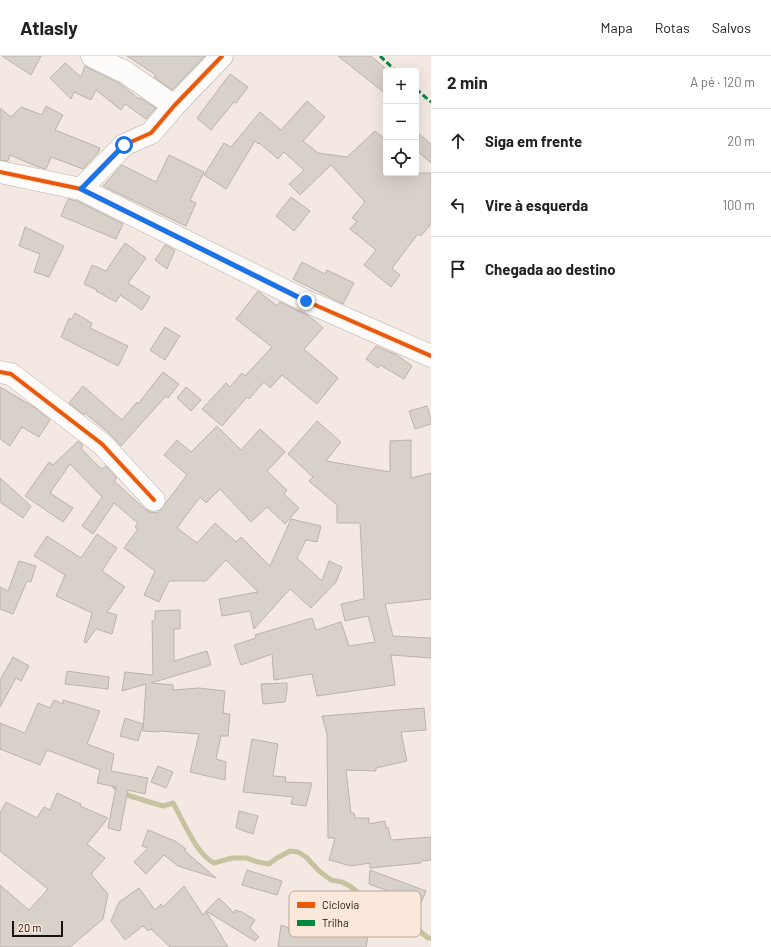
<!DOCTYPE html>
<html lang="pt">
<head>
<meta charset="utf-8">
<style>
	body { margin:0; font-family:Barlow,sans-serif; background:#f6f6f6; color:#222 }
	.controls { position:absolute; right:12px; top:12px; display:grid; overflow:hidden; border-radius:4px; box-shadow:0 4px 16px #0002 }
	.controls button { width:36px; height:36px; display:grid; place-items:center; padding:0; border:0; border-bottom:1px solid #e0e0e0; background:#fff; color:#222; font:20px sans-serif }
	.scale { position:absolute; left:12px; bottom:10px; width:51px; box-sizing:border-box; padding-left:4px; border:2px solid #19130e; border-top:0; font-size:11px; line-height:14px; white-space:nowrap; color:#19130e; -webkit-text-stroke:3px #fce8da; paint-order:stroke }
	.stop { position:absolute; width:12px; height:12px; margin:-9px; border:3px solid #1a73e8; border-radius:50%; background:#fff }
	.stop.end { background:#1a73e8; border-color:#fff; box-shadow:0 1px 4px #0008 }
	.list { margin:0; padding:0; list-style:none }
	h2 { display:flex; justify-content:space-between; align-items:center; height:52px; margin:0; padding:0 16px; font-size:17px }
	h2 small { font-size:13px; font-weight:400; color:#767676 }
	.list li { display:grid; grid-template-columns:26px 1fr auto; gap:12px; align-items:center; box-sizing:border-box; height:64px; padding:0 16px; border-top:1px solid #e0e0e0 }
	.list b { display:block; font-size:15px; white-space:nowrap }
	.list em { font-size:13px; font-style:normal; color:#767676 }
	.icon { flex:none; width:22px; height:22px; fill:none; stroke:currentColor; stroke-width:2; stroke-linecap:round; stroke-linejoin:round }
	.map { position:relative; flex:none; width:431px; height:891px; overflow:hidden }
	header { display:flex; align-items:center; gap:24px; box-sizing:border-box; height:56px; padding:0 20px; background:#fff; border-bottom:1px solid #e0e0e0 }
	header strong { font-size:19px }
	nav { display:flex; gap:22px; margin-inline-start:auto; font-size:14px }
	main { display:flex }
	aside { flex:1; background:#fff }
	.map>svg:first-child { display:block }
</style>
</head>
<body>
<header>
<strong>Atlasly</strong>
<nav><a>Mapa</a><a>Rotas</a><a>Salvos</a></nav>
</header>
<main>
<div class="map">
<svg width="431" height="891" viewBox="0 0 431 891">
	<rect width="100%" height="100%" fill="#f4e9e2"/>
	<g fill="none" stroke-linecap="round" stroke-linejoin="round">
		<path stroke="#c6c3a1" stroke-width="5" d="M114 730 124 738 146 745 163 750 173 747C183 764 196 798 214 807L232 802H246L258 806 269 808 277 802 290 795 298 796 306 801 319 815 331 824 342 826 350 830 362 840 379 846 397 861 410 867 428 882H431"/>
	</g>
	<path fill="#d8d1ca" stroke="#bab3ac" d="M2 0H41L31 19Z
		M127 0H205L172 34 154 21 156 19Z
		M338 0H371L386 13V38Z
		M65 7 81 21 85 10 119 27 139 43 140 42 156 52 146 63 125 48 121 54 96 34 91 44 74 36 71 43 50 22Z
		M230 18 248 31 236 47 234 46 211 74 197 62Z
		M307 45 325 61 303 85 318 97 347 101 375 75 386 84V117H431V168L421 180 418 178 392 212 400 219 391 231 364 209 376 194 350 173 357 165 352 162 365 146 331 109 300 139 289 128 304 114 284 96 278 103 259 87 258 88 255 85 226 133 204 119 224 87 231 91 260 56 281 74Z
		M46 50 63 59 55 74 100 92 98 97 83 113 51 101 46 113 38 111 10 99 8 105 0 104V52L11 61 21 51 42 59Z
		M416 75 431 88V107L416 94Z
		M169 99 204 116 190 144 196 147 186 170 103 130 122 109 156 126Z
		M291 141 310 155 294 175 276 160Z
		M68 143 77 145 123 168 116 183 61 160Z
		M25 171 64 190 49 221 34 216 40 198 19 190Z
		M125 187 146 202 128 227 150 241 142 254 120 239 116 246 96 235 97 234 84 228 92 209 106 215Z
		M165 189 175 194 167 213 155 204Z
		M302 206 325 218 327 214 354 227 343 248 293 223Z
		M258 235 277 250 280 246 309 260 323 272 304 293 338 322 317 348 282 319 270 332 264 326 249 343 247 341 222 370 202 353 226 327 230 331 242 317 245 320 272 291 236 263Z
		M75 257 92 267 90 272 128 290 118 310 61 281 69 262 71 264Z
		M165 271 180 280 165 304 150 294Z
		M376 290 397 299 412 310 404 323 380 309 378 312 366 303Z
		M163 316 179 328 168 342 166 340 121 390 110 378 85 357 84 359 69 347 83 330 122 364 137 346 138 348Z
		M0 331 34 351 50 364 39 381 22 371 10 390 0 383Z
		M186 331 201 344 191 355 177 342Z
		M427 350 431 363V368L415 373 409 355Z
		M317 365 341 386 326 405 390 416V385L411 384V422L431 417V543L385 548 393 580 431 582V602L391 599 395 629 317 640 312 618 274 624 272 598 241 609 234 589 256 582 255 579 312 562 316 574 341 566 349 590 375 586 368 560 345 565 341 548 364 543 360 467H337V449L309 425 313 421 288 398Z
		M217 370 241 394 260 373 285 396 267 415 287 434 284 438 299 452 285 468 267 451 251 466 220 433 206 447 200 441 177 472 197 487 215 467 236 486 241 481 270 510 291 463 321 470 317 486 306 484 297 502 322 525 329 505 342 511 336 526 311 552 290 533 254 573 250 555 222 560 219 543 258 536 226 504 206 525H169L159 546 144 539 155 515 124 492 138 473 135 471 138 467 114 447 93 478 82 470 102 441 70 408 50 437 73 452 63 466 25 440 49 406 53 409 78 385 83 389 81 392 95 407 102 413 106 410 117 422 114 425 145 453 150 456 158 457 187 419 164 399 177 384 191 396Z
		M0 422 31 450 23 462 0 446Z
		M97 478 117 492 102 515 125 531 107 556 117 559 112 578 96 573 86 587 84 586 92 557 56 540 65 519 34 500 47 480 81 502Z
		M19 505 36 510 31 526 27 525 13 558 0 553V531L8 535Z
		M180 554V573H174V605L207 595 211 609 151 627 173 629V634L199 632 225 635 223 657 230 658 228 680H221L216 703 226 706 225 724 190 716 199 678 159 675V676L143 675 146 628 122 635 125 616 153 619 152 565H155V555Z
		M13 601 29 610 21 625 16 622 0 651V624Z
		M67 615 109 621 108 633 65 628Z
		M287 627V634L285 646 263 648 261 628Z
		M54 644 63 648V644L100 655 87 688 114 698 111 715 148 722 145 738 128 734 120 775 108 772 116 731 97 727 100 714 47 694 40 709 0 693V667L25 677 38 647 50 652Z
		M424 652 426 674 401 676 407 705 376 712V715L346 714 351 757H354L355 762H369V768L385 765 386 772 388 771 391 784 431 781V804L421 805V807L370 812V807L351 810 329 804 335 782H328L327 678 322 660Z
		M125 662 143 668 138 685 120 680Z
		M252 683 278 688 273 720 286 721 285 726 312 727 306 750 291 748 293 741 243 736Z
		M158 710 173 716 166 732 151 726Z
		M57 737 81 748 80 750 108 762 87 788 105 802 91 818 108 838 103 863 70 891H0V829L29 854 48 833 0 795V757L6 746 37 762 44 751 50 754Z
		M239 755 258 760 253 778 236 772Z
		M148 774 175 785 186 793 184 794 216 822 178 810 164 799 146 818 134 806 148 792 142 790Z
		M247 814 282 825 277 839 242 829Z
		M370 814 426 835 421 847 369 828Z
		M184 830 203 859 206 855 228 891H170L151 873 148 875 143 870 125 884 111 865 119 846 139 832 155 854 161 848 163 851Z
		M219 842 234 857 235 854 242 856 255 864 250 872 259 881 255 885 206 855Z
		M353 845 374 849 366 891H278L281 869 301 876V868L347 877Z"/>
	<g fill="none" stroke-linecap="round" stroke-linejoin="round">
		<defs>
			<path id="minor" d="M92 0 125 16 174 50
				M0 116 81 133 306 245 431 300
				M81 133 124 89 151 77 174 50 222 0
				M0 316 11 318 102 388 154 444"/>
		</defs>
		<use href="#minor" stroke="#b7afa9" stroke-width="23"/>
		<use href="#minor" stroke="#fdfcfb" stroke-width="22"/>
		<path stroke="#00873e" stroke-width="3" stroke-dasharray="6 3" stroke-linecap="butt" d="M380 0 396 15
			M416 33 431 46"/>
		<defs>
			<path id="cycleway" d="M0 116 81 133 306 245 431 300
				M81 133 124 89 151 77 174 50 222 0
				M0 316 11 318 102 388 154 444"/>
		</defs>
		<use href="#cycleway" stroke="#fce8da" stroke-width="6"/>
		<use href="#cycleway" stroke="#e8590c" stroke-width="4"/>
	</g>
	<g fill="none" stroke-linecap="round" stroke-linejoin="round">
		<path stroke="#1a73e8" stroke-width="5" d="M124 89 81 133 306 245"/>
	</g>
	<rect x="289" y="835" width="132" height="46" rx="6" fill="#fce8da" stroke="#b8a89d" stroke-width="1"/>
	<rect x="297" y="846" width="18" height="6" fill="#e8590c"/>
	<rect x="297" y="864" width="18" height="6" fill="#00873e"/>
	<g font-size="11" fill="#19130e">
		<text x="322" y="853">Ciclovia</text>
		<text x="322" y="871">Trilha</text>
	</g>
</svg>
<div class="controls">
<button>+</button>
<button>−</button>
<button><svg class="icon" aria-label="locate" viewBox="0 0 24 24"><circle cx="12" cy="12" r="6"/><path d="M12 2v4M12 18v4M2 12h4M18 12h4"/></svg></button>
</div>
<div class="scale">20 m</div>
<div class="stop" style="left:124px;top:89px"></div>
<div class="stop end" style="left:306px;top:245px"></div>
</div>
<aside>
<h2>2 min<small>A pé · 120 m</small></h2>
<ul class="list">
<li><svg class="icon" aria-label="ahead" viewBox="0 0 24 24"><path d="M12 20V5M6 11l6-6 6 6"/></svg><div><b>Siga em frente</b></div><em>20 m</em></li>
<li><svg class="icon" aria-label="left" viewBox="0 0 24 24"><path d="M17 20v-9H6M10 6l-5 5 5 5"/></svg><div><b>Vire à esquerda</b></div><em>100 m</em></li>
<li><svg class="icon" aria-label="arrive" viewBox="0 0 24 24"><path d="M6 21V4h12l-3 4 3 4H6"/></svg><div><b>Chegada ao destino</b></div></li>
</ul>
</aside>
</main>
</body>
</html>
